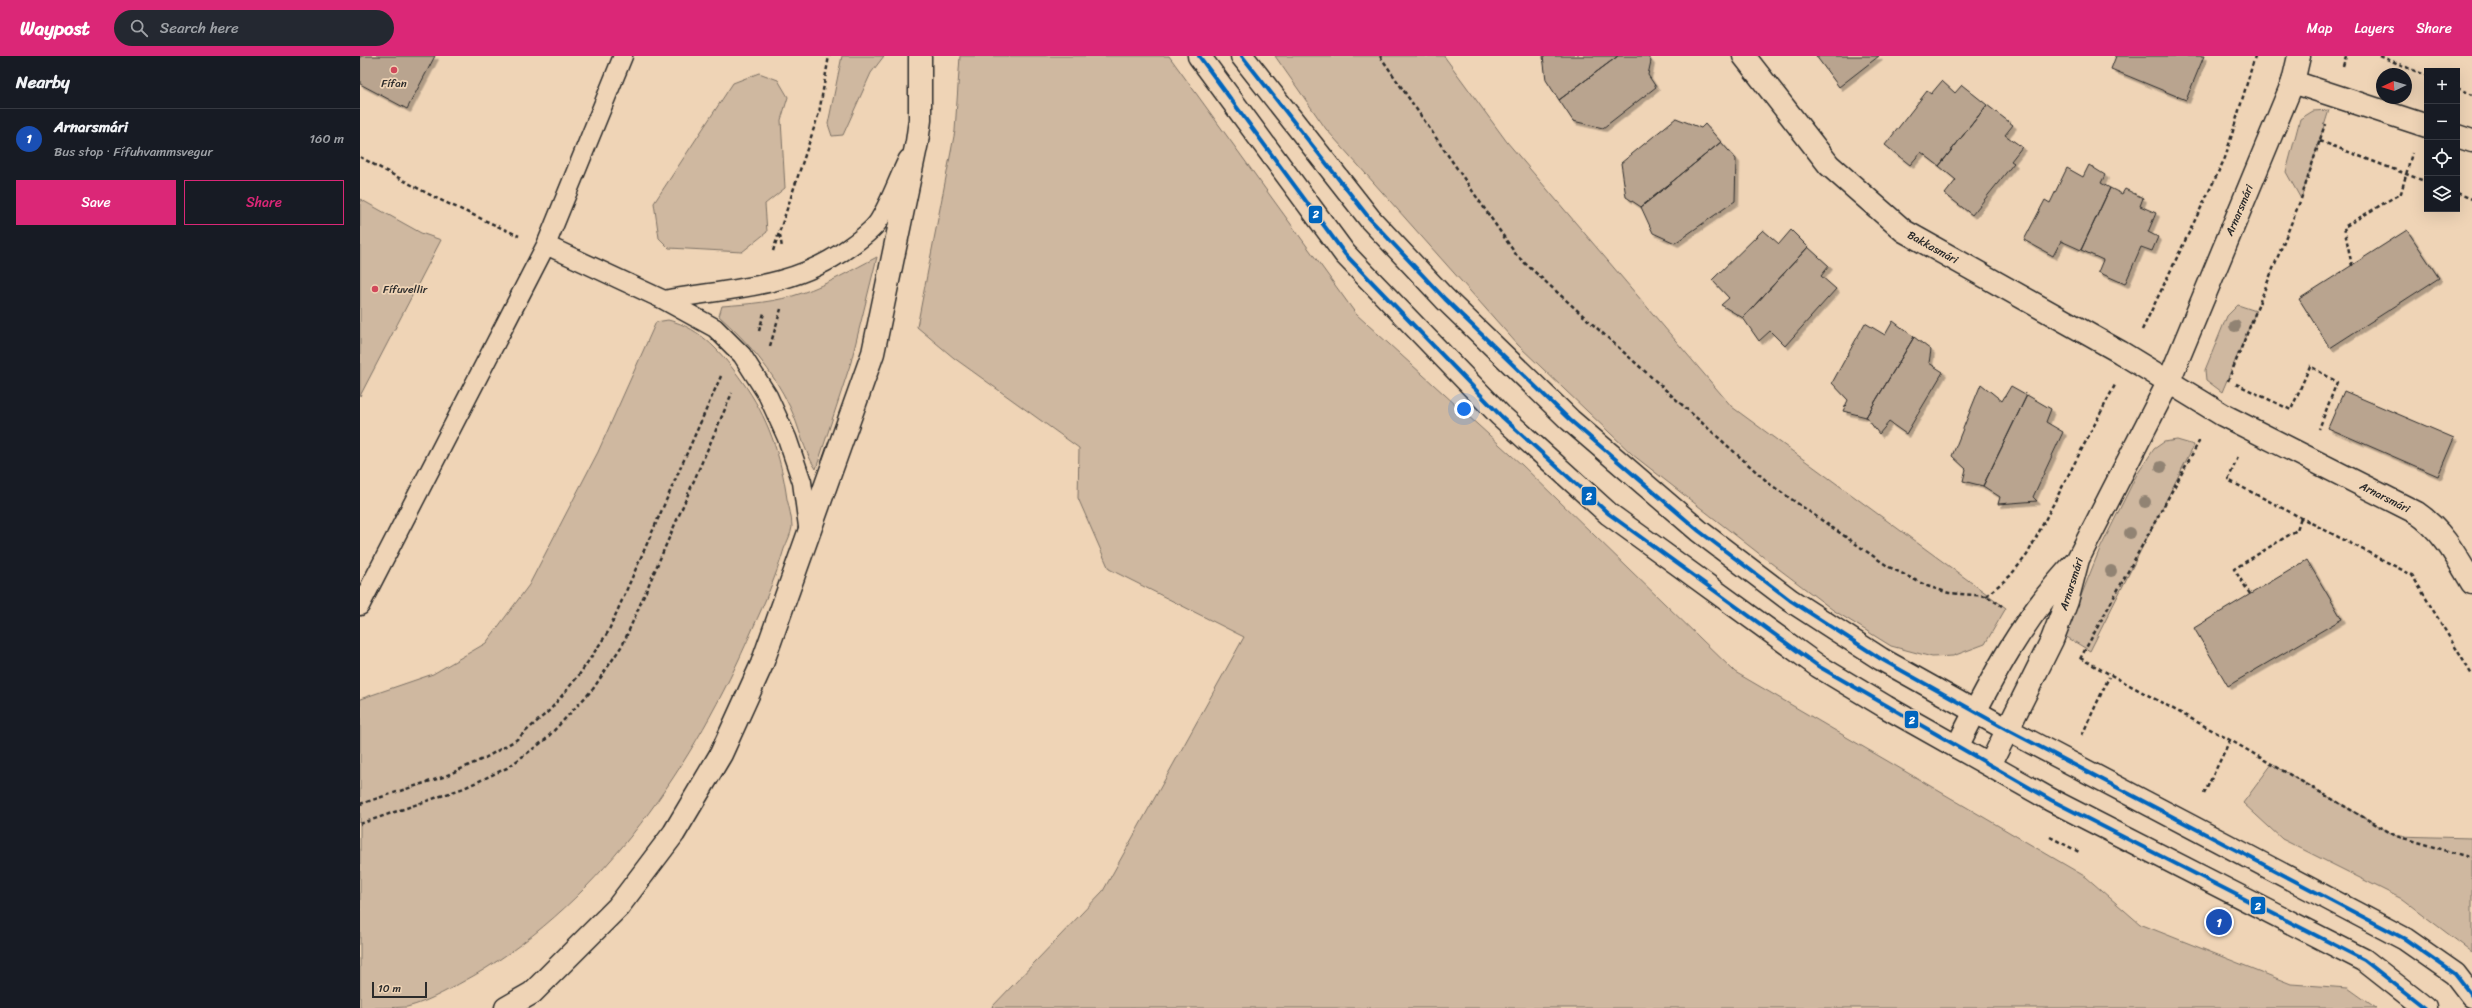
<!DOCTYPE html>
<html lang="en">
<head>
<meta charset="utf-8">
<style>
	body { margin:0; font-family:Sriracha,sans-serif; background:#242831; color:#f1f3f6 }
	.controls { position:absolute; right:12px; top:12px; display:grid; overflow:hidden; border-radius:0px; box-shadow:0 4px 16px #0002 }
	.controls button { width:36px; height:36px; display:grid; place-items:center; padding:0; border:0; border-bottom:1px solid #363941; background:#171b24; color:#f1f3f6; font:20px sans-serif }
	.compass { position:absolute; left:2016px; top:12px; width:36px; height:36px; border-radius:50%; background:#171b24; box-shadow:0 4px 16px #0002; rotate:266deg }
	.scale { position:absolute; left:12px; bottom:10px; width:55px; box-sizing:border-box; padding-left:4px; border:2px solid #2b2b2b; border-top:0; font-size:11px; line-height:14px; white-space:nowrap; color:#2b2b2b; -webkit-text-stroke:3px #efd4b6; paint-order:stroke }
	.you { position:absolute; left:1104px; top:353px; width:14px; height:14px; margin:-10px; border:3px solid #fff; border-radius:50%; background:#1a73e8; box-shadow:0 0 0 6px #1a73e833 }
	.badge { display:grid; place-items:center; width:26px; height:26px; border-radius:50%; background:#db2777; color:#fff; font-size:13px; font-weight:700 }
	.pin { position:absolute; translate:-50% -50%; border:2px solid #fff; box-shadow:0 1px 4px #0006 }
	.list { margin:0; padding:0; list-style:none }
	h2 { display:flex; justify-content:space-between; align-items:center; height:52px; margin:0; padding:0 16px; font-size:17px }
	h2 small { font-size:13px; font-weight:400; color:#9ea1a6 }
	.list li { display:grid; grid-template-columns:26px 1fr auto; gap:12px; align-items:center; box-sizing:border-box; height:60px; padding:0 16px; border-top:1px solid #363941 }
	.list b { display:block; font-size:15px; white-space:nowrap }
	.list p { margin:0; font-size:13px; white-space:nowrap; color:#9ea1a6 }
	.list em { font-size:13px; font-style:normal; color:#9ea1a6 }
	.actions { display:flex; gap:8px; padding:12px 16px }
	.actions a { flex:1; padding:9px 0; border:1px solid #db2777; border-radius:0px; text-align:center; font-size:14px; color:#db2777 }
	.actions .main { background:#db2777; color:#fff }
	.icon { flex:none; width:22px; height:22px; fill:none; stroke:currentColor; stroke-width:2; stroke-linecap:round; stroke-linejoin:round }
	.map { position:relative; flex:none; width:2112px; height:952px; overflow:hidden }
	header { display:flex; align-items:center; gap:24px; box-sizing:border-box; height:56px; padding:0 20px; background:#db2777; color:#fff }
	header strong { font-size:19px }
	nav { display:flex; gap:22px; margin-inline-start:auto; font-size:14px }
	.search { width:280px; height:36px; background:#242831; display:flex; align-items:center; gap:10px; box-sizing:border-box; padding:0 14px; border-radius:22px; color:#9ea1a6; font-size:15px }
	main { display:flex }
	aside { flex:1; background:#171b24 }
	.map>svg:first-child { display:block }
</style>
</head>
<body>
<header>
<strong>Waypost</strong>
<div class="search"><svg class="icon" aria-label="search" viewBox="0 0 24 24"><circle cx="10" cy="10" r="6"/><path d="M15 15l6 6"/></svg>Search here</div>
<nav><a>Map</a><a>Layers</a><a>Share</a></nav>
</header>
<main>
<aside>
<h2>Nearby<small></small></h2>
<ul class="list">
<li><span class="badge" style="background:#1a4fb4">1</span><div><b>Arnarsmári</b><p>Bus stop · Fífuhvammsvegur</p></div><em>160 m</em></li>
</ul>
<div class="actions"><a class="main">Save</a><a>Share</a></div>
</aside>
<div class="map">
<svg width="2112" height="952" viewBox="0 0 2112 952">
	<defs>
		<filter id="shadow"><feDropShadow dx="3.5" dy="3.5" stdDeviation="0" flood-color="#0004"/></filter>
	</defs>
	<rect width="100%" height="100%" fill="#efd4b6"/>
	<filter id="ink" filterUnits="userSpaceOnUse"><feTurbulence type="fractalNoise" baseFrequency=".025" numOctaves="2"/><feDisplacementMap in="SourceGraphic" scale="8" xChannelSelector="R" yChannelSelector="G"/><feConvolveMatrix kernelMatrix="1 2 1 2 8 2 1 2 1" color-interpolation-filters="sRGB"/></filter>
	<g filter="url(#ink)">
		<path fill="#cfb8a0" stroke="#7d7266" d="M482 0H524L511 17 483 79 472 80 468 68Z
			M600 0H809L996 258 1162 409 1375 616 1726 821 1780 868 1931 928 1988 932 2016 952H631L743 835 884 581 749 513 718 442 719 392 594 302 557 271 595 75Z
			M915 0H1084L1147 86 1372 351 1646 552 1625 588 1593 600 1572 601 1531 590 1473 554 1411 507 1273 399 1158 289 966 73Z
			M399 17 418 24 428 41 421 64 425 132 405 148 407 176 382 196 309 192 299 182 294 147 373 27Z
			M1969 54 1941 143 1926 116 1940 63 1953 55Z
			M0 143 61 177 81 184 0 340Z
			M517 201 491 306 456 413C443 394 440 372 430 351 413 315 388 286 359 260L362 250C389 248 417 246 442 237 468 228 492 214 517 201Z
			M1878 249 1896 255 1862 336 1846 324 1845 314 1867 260Z
			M308 264C342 272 363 299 382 325 408 361 421 400 427 443 429 451 432 462 432 471 431 478 427 486 424 493 416 520 405 546 393 572 335 707 244 843 115 919 93 931 71 945 47 951 33 952 15 952 0 952V643L73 618 126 587 169 529 238 396 296 266Z
			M1817 384 1834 389 1730 595 1705 580 1739 495 1776 420 1794 393 1804 386Z
			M1912 708 2036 780 2112 782V896L2042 843 1922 783 1883 747Z"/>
		<path fill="#b9a48f" stroke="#2b2b2b" filter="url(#shadow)" d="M0 0H75L47 53 0 28Z
			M1183 0H1258L1199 44 1186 24Z
			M1258 0H1287L1291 5 1288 19 1296 31 1243 72 1213 65 1199 44Z
			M1456 0H1519L1479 31Z
			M1756 0H1844L1826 44 1751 13Z
			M1582 25 1595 37 1602 29 1627 49 1579 110 1561 96 1550 109 1525 89 1567 35 1571 38Z
			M1627 49 1653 69 1645 79 1662 91 1651 105 1654 107 1612 159 1585 138 1596 124 1579 110Z
			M1316 62 1341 72 1345 68 1361 86 1281 151 1266 141 1261 107Z
			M1361 86 1376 103 1375 145 1315 187 1293 177 1281 151Z
			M1729 109 1745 119 1741 127 1750 132 1721 194 1701 185 1693 200 1664 184 1685 144 1690 147 1707 112 1723 121Z
			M1750 132 1762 138 1765 133 1783 142 1780 150 1796 157 1788 176 1798 181 1792 195 1781 191 1765 228 1738 216 1743 204 1721 194Z
			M1403 174 1419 188 1431 174 1448 191 1383 262 1361 249 1369 242 1352 224Z
			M2047 174 2079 222 1970 292 1939 243Z
			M1448 191 1469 210 1461 220 1476 233 1425 290 1410 275 1399 285 1383 262Z
			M1533 265 1554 281 1506 361 1483 355 1488 344 1472 327 1505 267 1525 279Z
			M1554 281 1571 294 1569 307 1583 316 1546 378 1529 366 1519 378 1506 361Z
			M1621 328 1642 345 1651 330 1667 339 1623 430 1603 425 1606 413 1592 400Z
			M1984 335 2094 382 2078 420 1968 372Z
			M1667 339 1691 353 1686 366 1703 376 1673 441 1677 445 1638 448 1640 441 1623 430Z
			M1947 504 1982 563 1868 630 1834 572Z"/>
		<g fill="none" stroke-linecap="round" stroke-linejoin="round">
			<defs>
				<path id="service" d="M186 189 304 244 355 272 382 299 408 340 427 382 442 426 449 478
					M304 244C370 232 432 233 488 192 498 185 511 176 518 166 530 147 538 123 548 103
					M0 550 186 189 263 0"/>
				<path id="minor" d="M1384 0 1469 109 1544 175 1760 296 1863 359 2057 457C2083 475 2096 500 2112 527
					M1933 26 2067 70
					M2097 80 2112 85"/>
				<path id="tertiary" d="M1597 691C1631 623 1663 561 1716 506
					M1630 709 1692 584 1707 545 1718 503 1808 327 1933 26 1939 0"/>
				<path id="secondary" d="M839 0 985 198 1140 359 1249 458 1458 610 1526 651 1691 744 2004 904 2065 952
					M882 0 1010 163 1085 243 1210 364 1339 475 1430 544 1521 603 1648 674 2045 883 2095 918 2112 940"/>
				<path id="primary" d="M146 952 172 937 258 851 314 777 361 698 402 608 513 297 557 86 560 64V0"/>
			</defs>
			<use href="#service" stroke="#2b2b2b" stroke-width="21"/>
			<use href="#minor" stroke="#2b2b2b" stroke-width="25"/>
			<use href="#tertiary" stroke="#2b2b2b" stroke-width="25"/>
			<use href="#secondary" stroke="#2b2b2b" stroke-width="25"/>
			<use href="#primary" stroke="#2b2b2b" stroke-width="25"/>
			<path stroke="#2b2b2b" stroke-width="2.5" stroke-dasharray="4 3" stroke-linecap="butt" d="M1020 0 1157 200 1411 429 1529 511 1567 530 1589 537 1626 540 1642 550
				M2020 0 2067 20
				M1983 10 1986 0
				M2097 32 2112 39
				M1960 85 2067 126
				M0 101 76 142 159 180
				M2097 137 2112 143
				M420 179 422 192
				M413 195 459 57 469 0
				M1992 210 1984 171 2041 137 2052 97
				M1782 274 1865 102 1895 0
				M399 275 404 257
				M410 290 421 253
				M1868 325 1941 143 1965 68
				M1876 328 1931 354 1950 310 1977 326 1959 373
				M1878 401 1868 424 2052 519 2112 619
				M1890 538 1874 513 1937 474 1941 461
				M1626 540 1650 520 1667 499 1755 329
				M1720 602 1870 684 2036 780 2112 802
				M1720 603 1841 382
				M1722 679 1749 621
				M1844 738 1870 684
				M0 748 83 721 125 702 156 684 190 654 219 619 248 576 361 320
				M0 768 104 732 147 712 185 684 233 633 263 588 372 337
				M1690 781 1721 797"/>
			<use href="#service" stroke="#efd4b6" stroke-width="18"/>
			<use href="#minor" stroke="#efd4b6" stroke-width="22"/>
			<use href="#tertiary" stroke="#efd4b6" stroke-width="22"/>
			<use href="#secondary" stroke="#efd4b6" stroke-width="22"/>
			<use href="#primary" stroke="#efd4b6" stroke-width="22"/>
			<defs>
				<path id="bus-1" d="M839 0 985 198 1140 359 1249 458 1458 610 1691 744 2004 904 2065 952
					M882 0 1010 163 1085 243 1210 364 1339 475 1430 544 1521 603 1648 674 2045 883 2095 918 2112 940"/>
			</defs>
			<use href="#bus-1" stroke="#efd4b6" stroke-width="7"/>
			<use href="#bus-1" stroke="#0065bd" stroke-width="4"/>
		</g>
		<g fill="#918373">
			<circle cx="1875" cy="270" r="6"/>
			<circle cx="1801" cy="411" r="6"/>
			<circle cx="1785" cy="446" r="6"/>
			<circle cx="1770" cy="477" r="6"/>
			<circle cx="1751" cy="515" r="6"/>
		</g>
	</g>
	<g fill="#d1495b" stroke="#efd4b6" stroke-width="1.5">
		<circle cx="34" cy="14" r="4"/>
		<circle cx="15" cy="233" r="4"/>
	</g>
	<g text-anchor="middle" stroke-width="3.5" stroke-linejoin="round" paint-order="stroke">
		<g font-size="11" fill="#2b2b2b" stroke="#efd4b6">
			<text x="34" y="31">Fífan</text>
			<text x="23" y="237" text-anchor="start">Fífuvellir</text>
		</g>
		<g font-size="11" fill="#2b2b2b" stroke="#efd4b6">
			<text transform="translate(1879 154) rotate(-67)" y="4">Arnarsmári</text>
			<text transform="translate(1573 191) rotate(29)" y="4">Bakkasmári</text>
			<text transform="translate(2025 441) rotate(27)" y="4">Arnarsmári</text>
			<text transform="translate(1711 528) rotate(-72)" y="4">Arnarsmári</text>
		</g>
	</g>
	<g stroke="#efd4b6" stroke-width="1.5">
		<rect x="948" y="149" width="15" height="19" rx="4" fill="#0065bd"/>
		<rect x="1221" y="430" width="16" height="20" rx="4" fill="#0065bd"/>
		<rect x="1544" y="654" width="15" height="19" rx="4" fill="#0065bd"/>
		<rect x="1890" y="840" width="16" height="19" rx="4" fill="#0065bd"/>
	</g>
	<g font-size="11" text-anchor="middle" font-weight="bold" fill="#fff">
		<text x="956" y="162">2</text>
		<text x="1229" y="444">2</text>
		<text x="1552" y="668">2</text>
		<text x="1898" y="854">2</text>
	</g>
</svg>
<div class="controls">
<button>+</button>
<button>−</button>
<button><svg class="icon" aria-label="locate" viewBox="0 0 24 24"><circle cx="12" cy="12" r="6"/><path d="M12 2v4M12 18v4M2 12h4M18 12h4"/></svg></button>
<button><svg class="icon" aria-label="layers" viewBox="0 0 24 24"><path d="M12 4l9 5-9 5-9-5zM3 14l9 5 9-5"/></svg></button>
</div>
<svg class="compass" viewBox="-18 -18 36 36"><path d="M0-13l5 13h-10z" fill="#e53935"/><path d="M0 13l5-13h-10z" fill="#9ea1a6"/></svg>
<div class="scale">10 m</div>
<div class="you"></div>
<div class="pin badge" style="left:1859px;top:866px;background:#1a4fb4">1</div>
</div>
</main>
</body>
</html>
